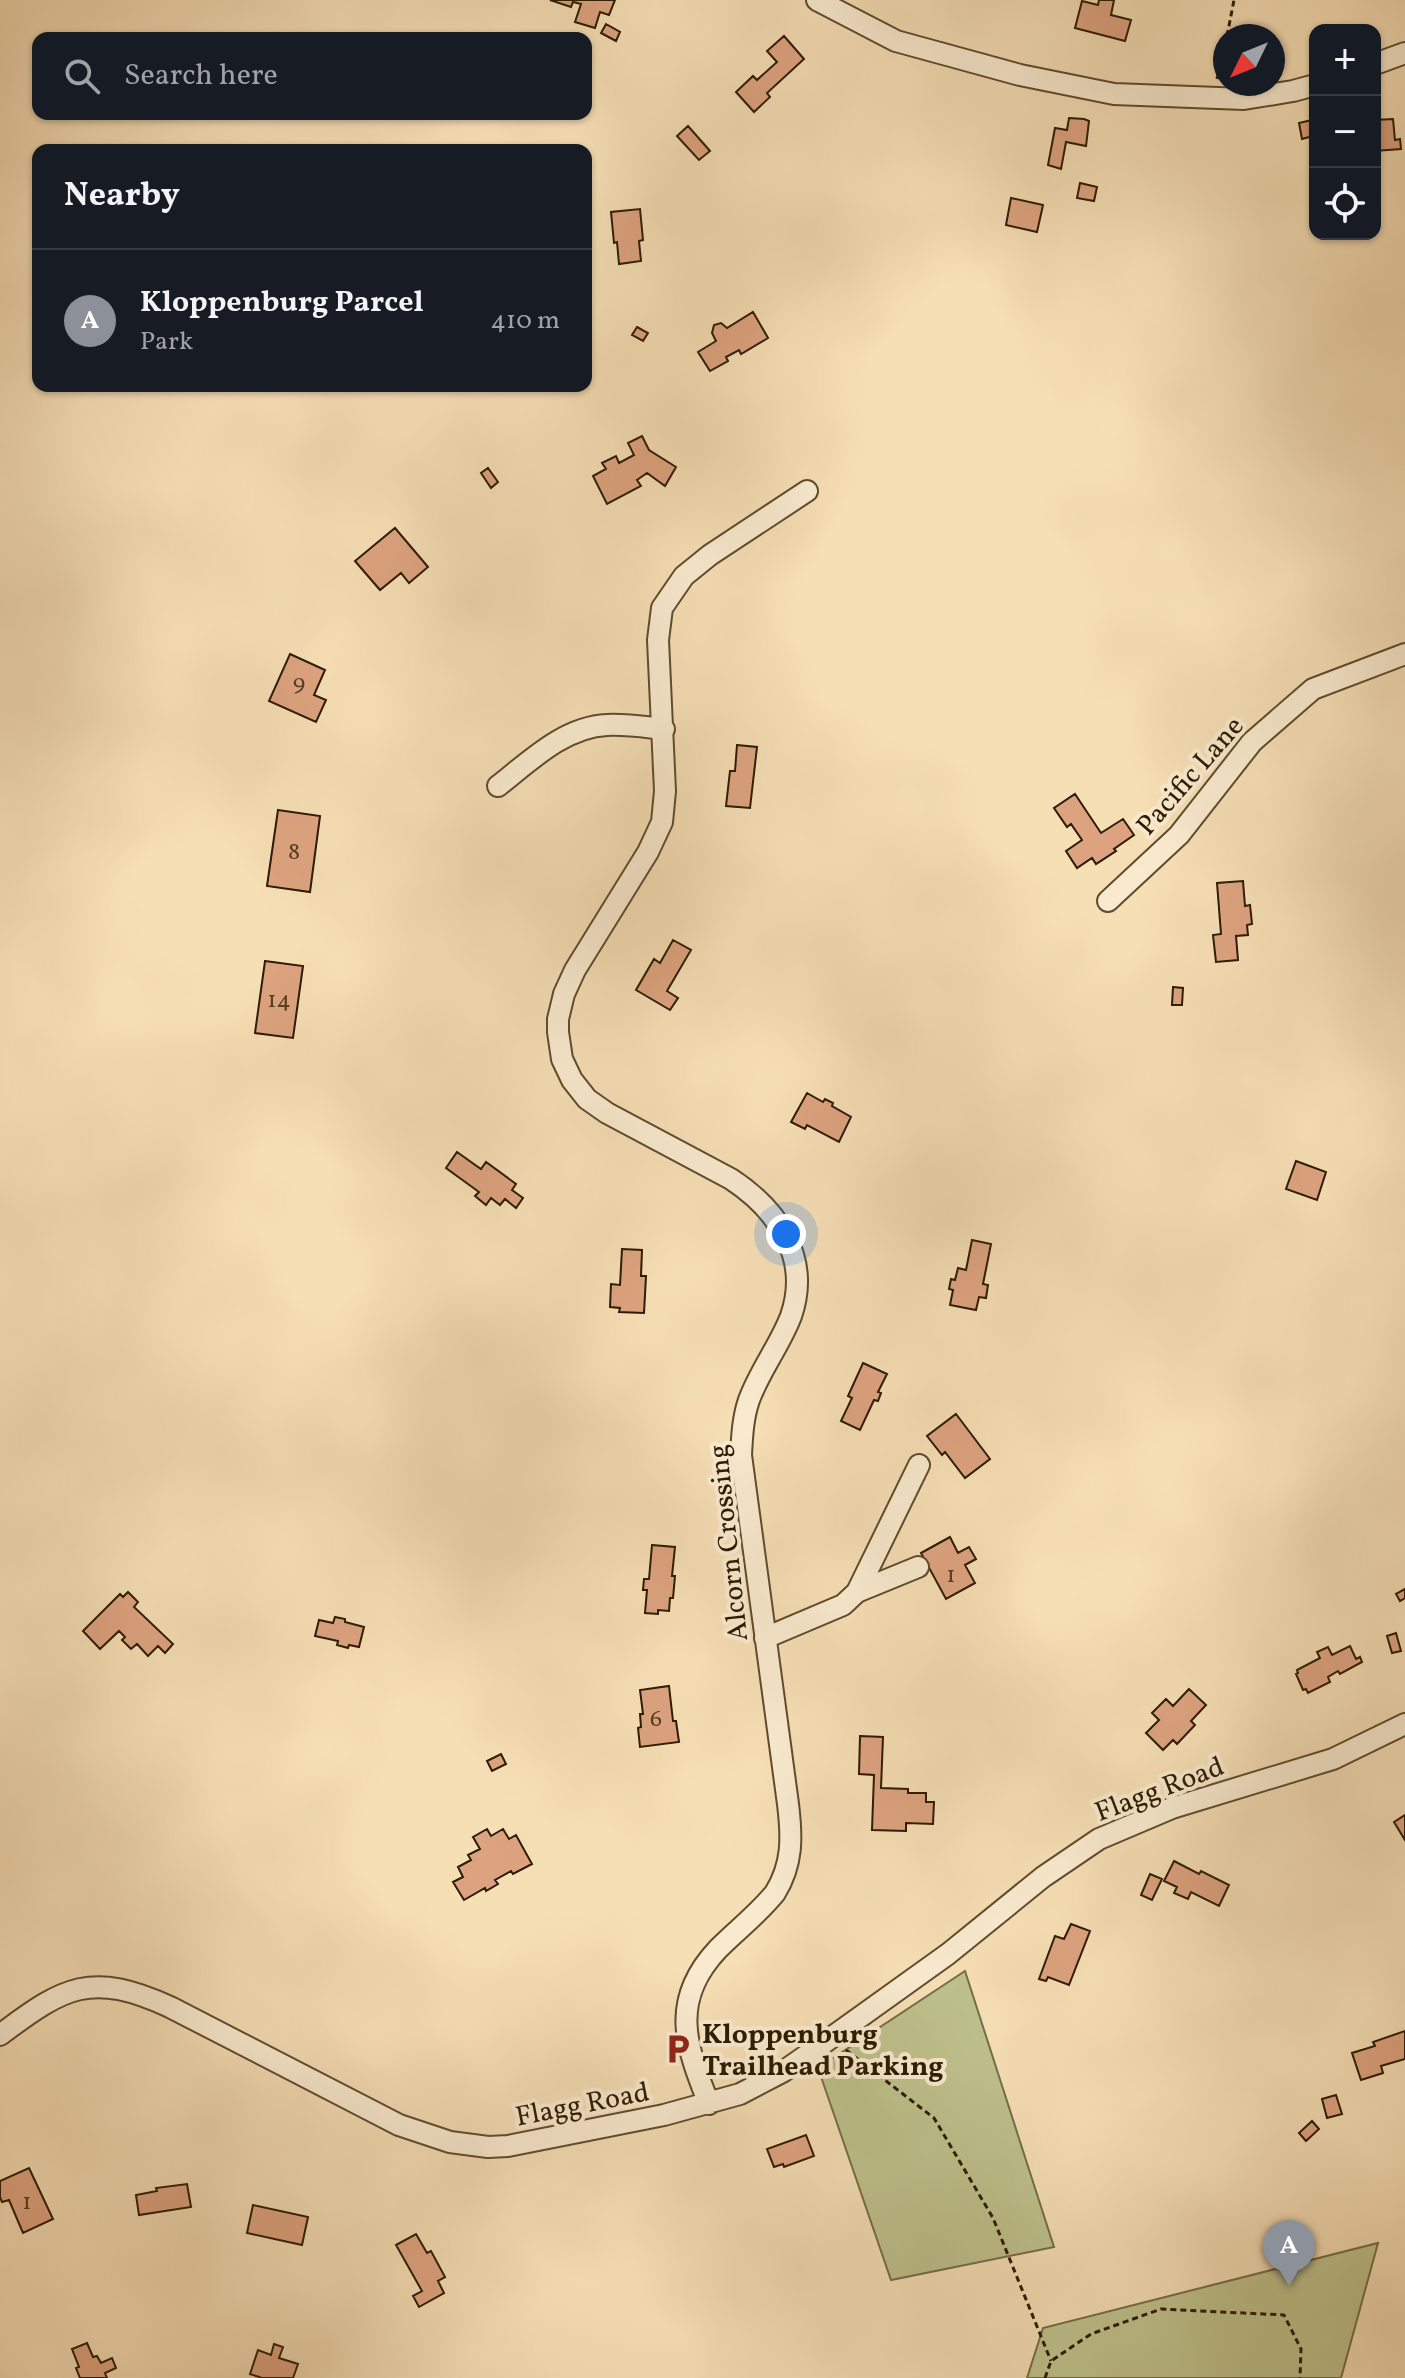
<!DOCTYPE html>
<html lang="en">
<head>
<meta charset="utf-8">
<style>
	body { margin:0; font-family:Vollkorn,serif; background:#242831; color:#f1f3f6 }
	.controls { position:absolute; right:24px; top:24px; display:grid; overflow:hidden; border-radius:16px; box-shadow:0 2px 6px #0004 }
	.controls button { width:72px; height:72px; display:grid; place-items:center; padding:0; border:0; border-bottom:2px solid #363941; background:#171b24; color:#f1f3f6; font:40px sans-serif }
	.compass { position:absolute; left:1213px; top:24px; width:72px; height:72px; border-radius:50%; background:#171b24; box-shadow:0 2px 6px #0004; rotate:227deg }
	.you { position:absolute; left:786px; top:1234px; width:28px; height:28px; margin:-20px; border:6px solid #fff; border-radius:50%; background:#1a73e8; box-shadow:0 0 0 12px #1a73e833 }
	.badge { display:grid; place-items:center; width:52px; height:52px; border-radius:50%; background:#8c9099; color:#fff; font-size:26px; font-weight:700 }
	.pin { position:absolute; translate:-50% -66px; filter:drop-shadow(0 2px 4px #0008) }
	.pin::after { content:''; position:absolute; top:42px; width:28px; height:24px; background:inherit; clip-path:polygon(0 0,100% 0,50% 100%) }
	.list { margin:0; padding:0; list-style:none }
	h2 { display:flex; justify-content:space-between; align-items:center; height:104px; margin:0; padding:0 32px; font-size:34px }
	h2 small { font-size:26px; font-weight:400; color:#9ea1a6 }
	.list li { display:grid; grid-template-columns:52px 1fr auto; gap:24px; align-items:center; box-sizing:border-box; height:144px; padding:0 32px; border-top:2px solid #363941 }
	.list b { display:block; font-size:30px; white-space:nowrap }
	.list p { margin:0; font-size:26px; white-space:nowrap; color:#9ea1a6 }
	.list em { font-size:26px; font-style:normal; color:#9ea1a6 }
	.icon { flex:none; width:44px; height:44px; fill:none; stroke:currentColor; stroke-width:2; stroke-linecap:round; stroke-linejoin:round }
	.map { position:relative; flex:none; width:1405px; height:2378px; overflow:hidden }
	.search { position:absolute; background:#171b24; box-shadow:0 2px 6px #0004; left:32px; top:32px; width:560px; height:88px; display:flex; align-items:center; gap:20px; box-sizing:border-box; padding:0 28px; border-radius:16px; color:#9ea1a6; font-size:30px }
	.panel { position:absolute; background:#171b24; box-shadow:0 2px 6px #0004; left:32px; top:144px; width:560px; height:248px; border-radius:16px }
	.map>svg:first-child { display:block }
</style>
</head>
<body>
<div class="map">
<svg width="1405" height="2378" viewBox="0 0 1405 2378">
	<rect width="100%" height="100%" fill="#f6deb5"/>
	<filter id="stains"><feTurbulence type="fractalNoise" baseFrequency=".0025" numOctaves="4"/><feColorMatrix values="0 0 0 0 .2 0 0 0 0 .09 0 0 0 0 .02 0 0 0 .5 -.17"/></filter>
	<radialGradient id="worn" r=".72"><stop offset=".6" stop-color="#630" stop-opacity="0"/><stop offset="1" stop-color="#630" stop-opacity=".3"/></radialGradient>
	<path fill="#bec18c" stroke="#756e46" stroke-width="2" d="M965 1971 1054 2247 891 2280 818 2068Z
		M1378 2243 1341 2378H1027L1043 2328Z"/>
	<path fill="#dda380" stroke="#2c1b00" stroke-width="2" d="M550 0H615L609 15 600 12 595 28 575 22 581 4 573 2 571 7Z
		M1099 0H1114L1111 15 1131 20 1125 41 1075 28 1082 1 1098 5Z
		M606 24 620 32 616 41 601 33Z
		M784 36 804 59 767 93 770 97 754 112 736 92 753 76 757 80 777 62 767 51Z
		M1069 118 1084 119 1089 121 1086 146 1066 142 1061 169 1048 165 1055 128 1067 130Z
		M1393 119 1395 140 1400 139 1401 149 1375 151V120Z
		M1312 120 1313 125H1315L1314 143 1313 136 1302 139 1299 123Z
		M688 126 710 151 699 160 677 136Z
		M1080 183 1097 187 1094 201 1077 198Z
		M1011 198 1043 205 1037 232 1006 225Z
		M640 209 643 240 639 241 641 261 619 264 617 242 614 243 611 212Z
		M753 312 768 338 741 354 739 350 726 357 728 361 710 371 698 352 716 341 712 333 714 325 721 323 727 328Z
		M637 327 648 333 643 341 632 335Z
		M642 436 649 450 676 467 665 486 647 473 637 480 641 486 607 504 593 476 606 469 602 463 616 456 619 463 634 455 628 443Z
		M488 468 498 482 491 488 481 473Z
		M395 528 428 567 409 583 401 573 380 590 355 561Z
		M290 654 325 670 314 695 326 700 316 722 269 701Z
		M737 745 757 747 750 808 726 806 730 771H735Z
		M1075 794 1101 833 1123 819 1134 835 1114 849 1116 851 1096 864 1092 858 1077 868 1066 851 1082 840 1071 824 1067 827 1054 808Z
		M278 810 320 816 310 892 267 886Z
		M1243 881 1245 906 1250 905 1252 924 1247 925 1248 935 1236 936 1238 960 1216 962 1213 935 1221 934 1217 883Z
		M673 940 691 950 667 991 678 998 670 1010 636 990 654 959 660 963Z
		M265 961 303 966 293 1038 255 1033Z
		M1173 987 1183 988 1182 1005H1172Z
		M807 1093 823 1102 825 1099 833 1103 832 1106 851 1117 839 1142 807 1125 805 1129 791 1122Z
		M457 1152 481 1169 486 1162 516 1184 512 1190 523 1198 516 1208 505 1199 500 1205 491 1198 486 1205 475 1196 479 1192 446 1168Z
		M1296 1161 1326 1172 1317 1200 1286 1189Z
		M972 1240 991 1244 983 1284 988 1285 986 1298 979 1297 976 1310 950 1305 953 1290 949 1289 951 1279 955 1280 958 1268 966 1270Z
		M622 1249 642 1250 641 1276H646L644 1313 619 1312 620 1308 610 1307 611 1284 620 1285Z
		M863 1363 887 1374 878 1392 881 1393 878 1401 874 1400 860 1430 841 1421 852 1398 848 1396Z
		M956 1414 990 1459 965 1478 945 1452 942 1455 927 1436Z
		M950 1537 958 1553 969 1547 976 1559 965 1565 975 1583 946 1599 921 1553Z
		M652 1545 675 1547 672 1576H675L673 1598H670L669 1611 658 1610V1614L645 1613 647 1590H643L644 1579H649Z
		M1405 1589V1598L1400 1601 1396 1594Z
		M128 1592 138 1602 134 1607 173 1644 165 1653 158 1646 148 1656 137 1644 131 1649 122 1640 125 1637 119 1631 100 1649 83 1631 120 1594 123 1597Z
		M335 1617 345 1619V1622L364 1627 359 1647 349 1645 348 1648 337 1645 338 1641 315 1636 319 1620 333 1623Z
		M1396 1633 1401 1651 1392 1653 1387 1636Z
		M1350 1646 1356 1659 1360 1657 1362 1662 1340 1674 1338 1671 1328 1677 1330 1682 1308 1693 1306 1689 1303 1690 1296 1674 1298 1673 1297 1670 1320 1658 1317 1652 1328 1647 1332 1655Z
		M669 1686 673 1721H676L679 1742 640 1747 638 1728 641 1727 640 1714H643L640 1690Z
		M1189 1689 1206 1705 1191 1721 1195 1725 1177 1744 1173 1740 1163 1750 1146 1733 1159 1720 1152 1713 1166 1699 1173 1706Z
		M860 1736 883 1737 881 1788 908 1789V1793H926V1802H934L933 1824 906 1823V1831L872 1830 874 1775 859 1774Z
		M501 1754 506 1764 492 1771 487 1761Z
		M1405 1815V1840L1394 1822Z
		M487 1829 491 1836 503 1829 509 1839 516 1835 532 1864 513 1874 511 1871 495 1880 498 1884 486 1891 485 1888 464 1900 453 1882 463 1877 458 1867 471 1860 468 1855 480 1849 473 1837Z
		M1174 1861 1199 1874 1201 1871 1229 1885 1219 1906 1191 1892 1188 1899 1174 1893 1177 1887 1164 1881Z
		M1150 1874 1162 1879 1152 1900 1141 1895Z
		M1071 1924 1090 1931 1069 1985 1048 1977 1046 1981 1039 1979 1055 1936 1064 1939Z
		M1405 2031V2059L1381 2066 1383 2073 1361 2080 1352 2053 1375 2046 1373 2042Z
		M1336 2095 1342 2114 1327 2118 1322 2099Z
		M1312 2121 1319 2129 1306 2141 1299 2133Z
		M806 2135 814 2156 784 2167 783 2164 774 2167 767 2149Z
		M29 2168 53 2219 23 2233 9 2200 2 2202 0 2197V2181Z
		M187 2184 191 2207 139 2215 136 2195 157 2191 156 2188Z
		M253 2205 308 2217 302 2245 247 2233Z
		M416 2234 427 2253 431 2251 445 2277 438 2281 444 2293 419 2307 413 2296 422 2291 396 2245Z
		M87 2343 93 2357 97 2356 101 2363 112 2358 116 2368 105 2373 107 2378H80L76 2368 79 2367 72 2349Z
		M274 2344 283 2347 279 2358 298 2364 293 2378H262L250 2374 258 2350 271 2355Z"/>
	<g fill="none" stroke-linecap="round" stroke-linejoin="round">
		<defs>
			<path id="minor" d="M817 0 896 41 1020 75 1114 94 1244 99 1293 91 1315 85
				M1375 64 1405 53
				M498 786C530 761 564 727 607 725 626 724 645 727 664 729
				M1108 901 1179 835 1252 742 1313 689 1405 654
				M857 1592 918 1567
				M765 1638 843 1605 857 1592 919 1465
				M0 2035C65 1986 91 1971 170 2007L399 2125 450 2142 488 2147 508 2146 664 2115 740 2094 784 2071 807 2055 948 1954 1043 1877 1099 1839 1172 1808 1333 1759 1405 1724
				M709 2104C686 2046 669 2001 718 1949 737 1930 758 1914 775 1893 793 1864 792 1837 788 1804L741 1455C742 1436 743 1417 749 1400 760 1370 780 1345 791 1316 811 1258 778 1210 731 1179L607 1113 587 1099 572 1080 562 1059 558 1032V1019L564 994 575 970 648 852 662 822 665 791 658 640 662 608 684 576 710 555 807 491"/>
		</defs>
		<use href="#minor" stroke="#5e4c2d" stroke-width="24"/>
		<path stroke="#2c1b00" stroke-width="3" stroke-dasharray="6 4" stroke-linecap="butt" d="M1227 36 1234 0
			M1217 79 1225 43
			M846 2050 934 2118 993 2218 1051 2361
			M1045 2378 1051 2361 1091 2334 1161 2309 1284 2315 1301 2349 1300 2378"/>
		<use href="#minor" stroke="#f9eacf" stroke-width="20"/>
	</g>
	<defs>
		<symbol id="parking-bare" viewBox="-9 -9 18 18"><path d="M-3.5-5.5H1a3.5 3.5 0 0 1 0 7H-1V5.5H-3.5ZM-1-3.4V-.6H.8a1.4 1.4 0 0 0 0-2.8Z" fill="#8f2418" stroke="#f9eacf" stroke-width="2.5" paint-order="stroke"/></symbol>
	</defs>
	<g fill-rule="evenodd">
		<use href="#parking-bare" x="656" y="2027" width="44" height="44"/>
	</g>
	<g text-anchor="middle" stroke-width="8" stroke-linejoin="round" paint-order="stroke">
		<g font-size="24" fill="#583d20">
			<text x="299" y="690">9</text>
			<text x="294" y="859">8</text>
			<text x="279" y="1007">14</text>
			<text x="951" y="1582">1</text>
			<text x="656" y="1726">6</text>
			<text x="27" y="2209">1</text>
		</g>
		<g font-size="28" fill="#2c1b00" stroke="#f9eacf">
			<text transform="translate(1189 775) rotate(-49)" y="10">Pacific Lane</text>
			<text transform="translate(727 1543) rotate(-96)" y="10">Alcorn Crossing</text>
			<text transform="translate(1159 1788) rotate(-21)" y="10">Flagg Road</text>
			<text transform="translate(582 2103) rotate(-11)" y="10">Flagg Road</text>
		</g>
		<g font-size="28" font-weight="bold" fill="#2c1b00" stroke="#f9eacf" text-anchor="start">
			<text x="702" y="2043">Kloppenburg<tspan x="702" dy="32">Trailhead Parking</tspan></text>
		</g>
	</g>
	<rect width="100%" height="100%" filter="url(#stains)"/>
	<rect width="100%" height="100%" fill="url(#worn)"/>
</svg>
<div class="controls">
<button>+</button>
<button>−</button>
<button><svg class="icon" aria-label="locate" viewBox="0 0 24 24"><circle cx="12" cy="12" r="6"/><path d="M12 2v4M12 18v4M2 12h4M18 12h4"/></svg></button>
</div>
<svg class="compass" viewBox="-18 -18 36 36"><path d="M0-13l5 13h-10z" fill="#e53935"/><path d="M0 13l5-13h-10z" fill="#9ea1a6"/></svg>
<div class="you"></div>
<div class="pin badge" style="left:1289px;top:2286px">A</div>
<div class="search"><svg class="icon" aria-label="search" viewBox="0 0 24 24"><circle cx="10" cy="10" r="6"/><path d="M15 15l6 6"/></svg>Search here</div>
<section class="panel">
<h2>Nearby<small></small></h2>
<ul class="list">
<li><span class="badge">A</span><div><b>Kloppenburg Parcel</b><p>Park</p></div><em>410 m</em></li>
</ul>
</section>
</div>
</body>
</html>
